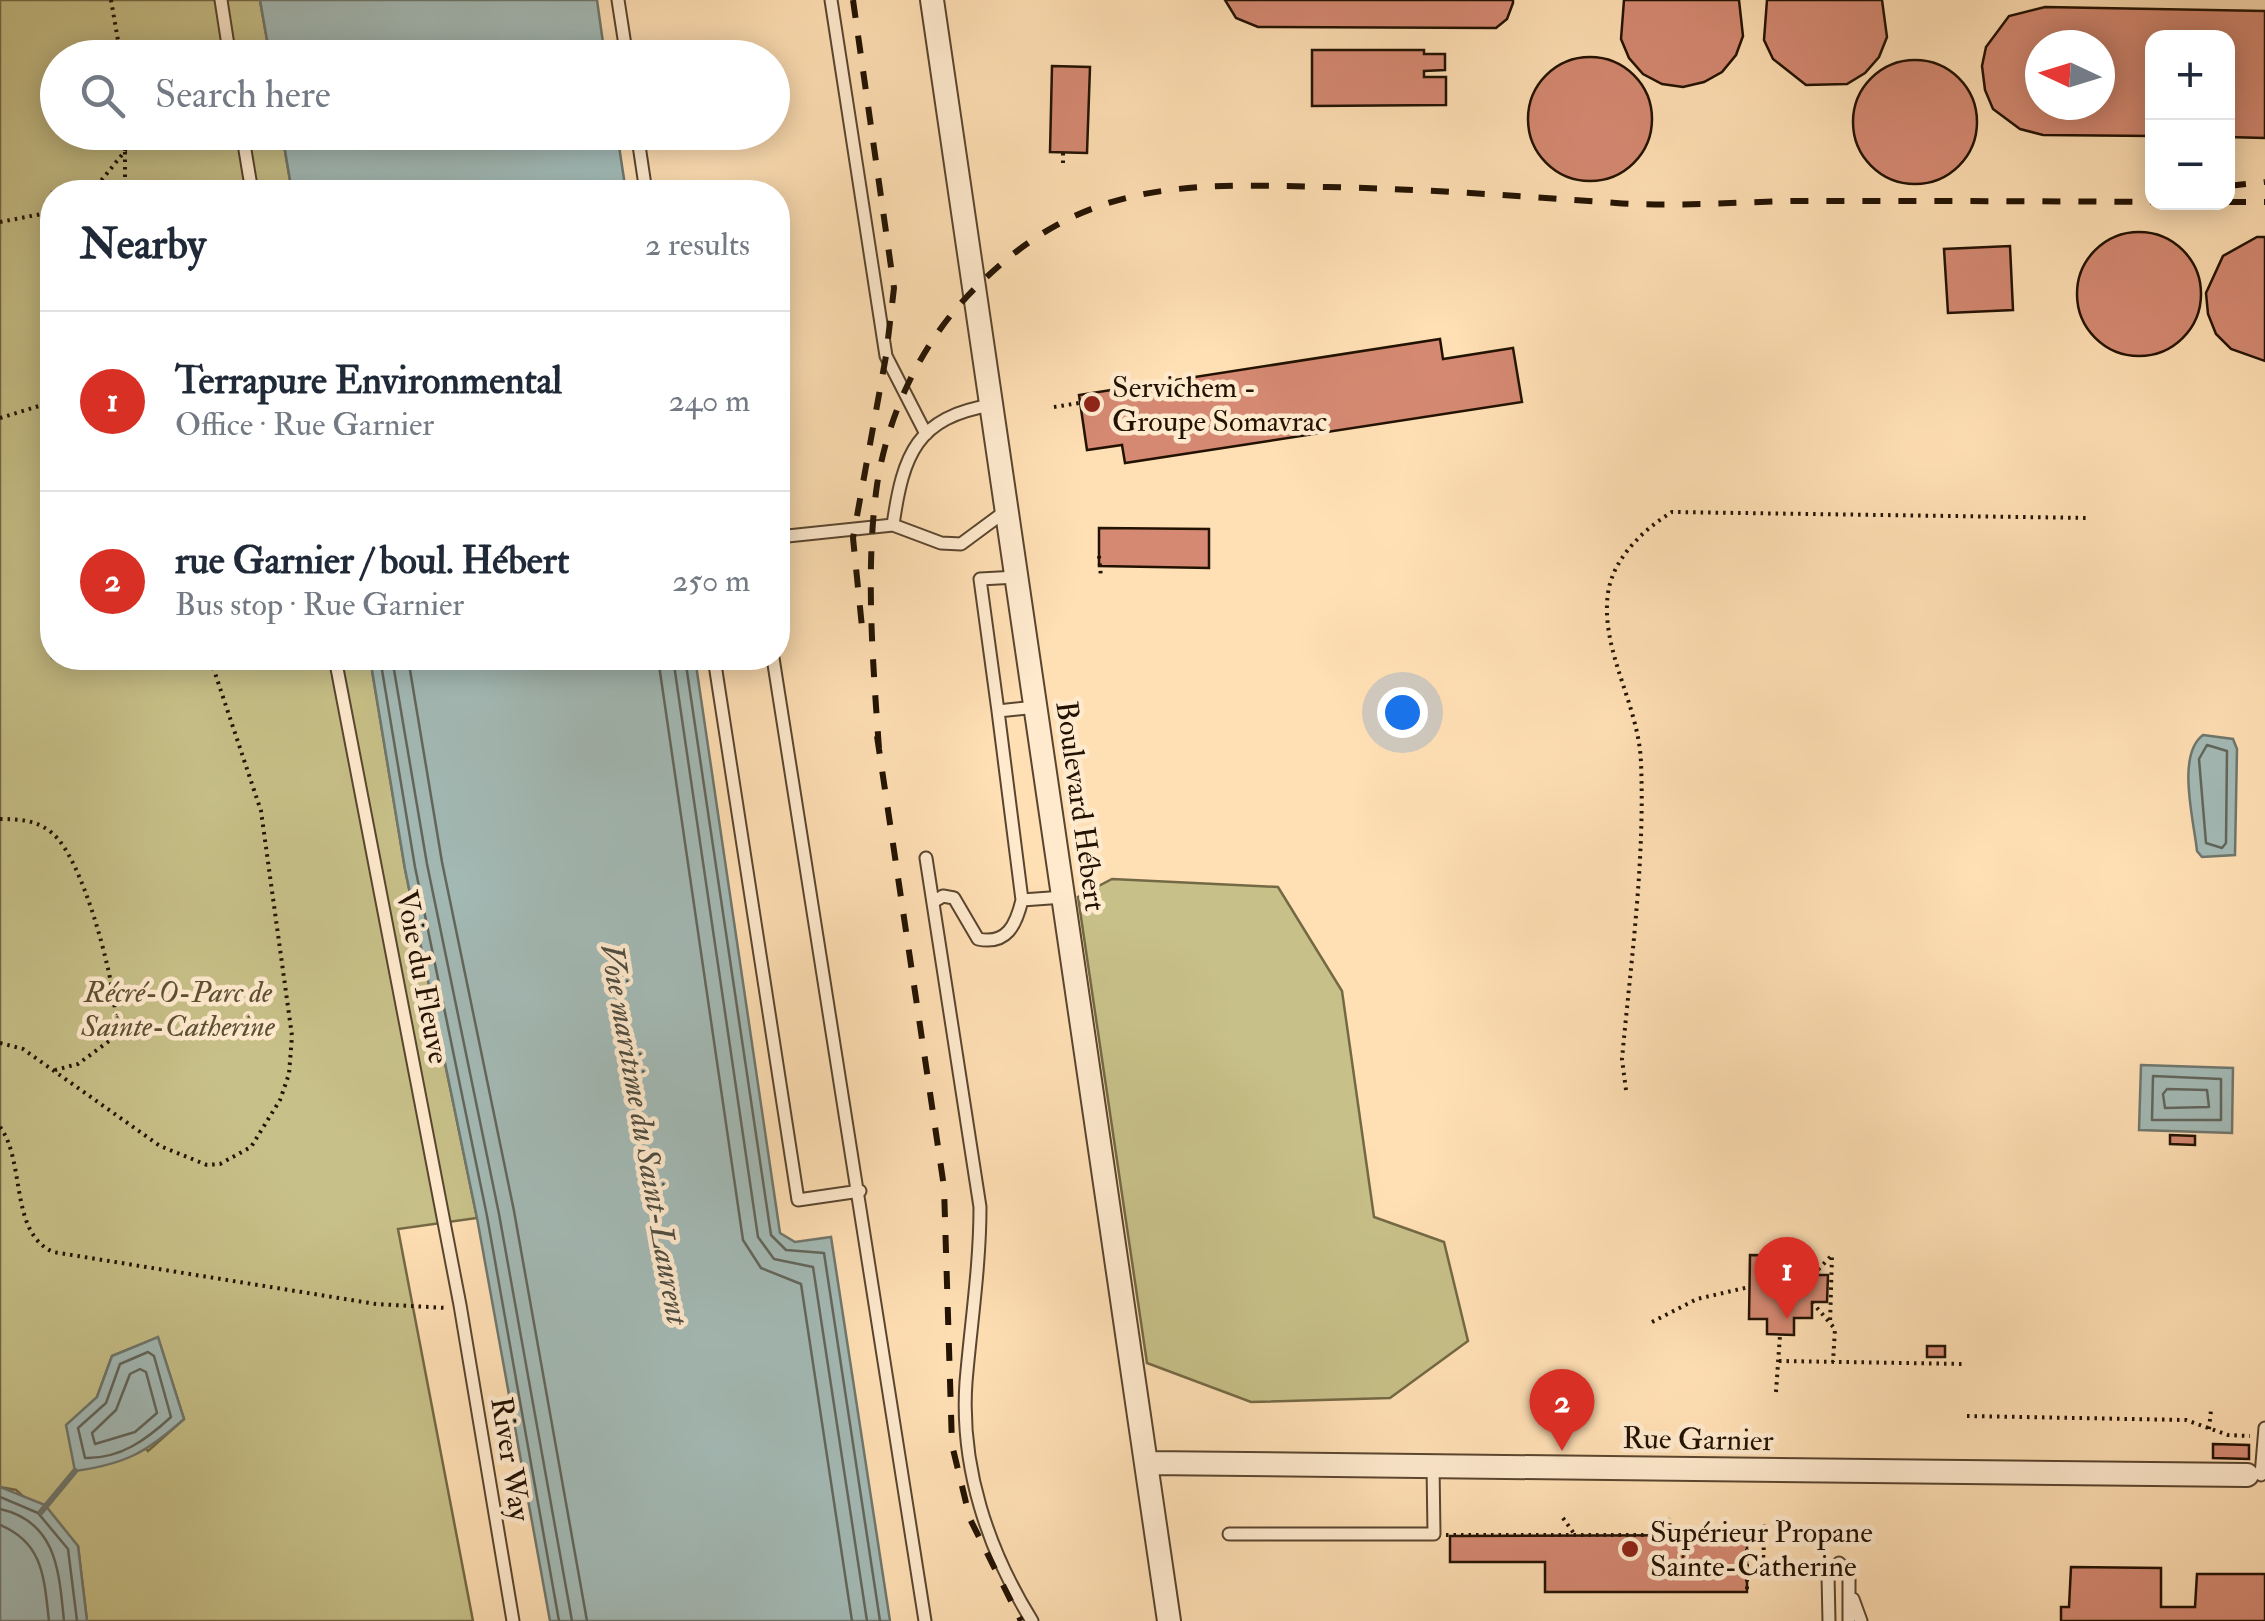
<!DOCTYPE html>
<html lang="en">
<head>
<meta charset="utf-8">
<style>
	body { margin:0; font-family:"IM FELL Double Pica",serif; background:#f6f6f7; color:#1f2937 }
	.controls { position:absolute; right:30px; top:30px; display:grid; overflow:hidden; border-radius:20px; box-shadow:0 5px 25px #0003 }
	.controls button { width:90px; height:90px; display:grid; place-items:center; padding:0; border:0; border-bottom:2px solid #e0e1e3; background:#fff; color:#1f2937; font:50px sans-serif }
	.compass { position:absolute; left:2025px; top:30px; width:90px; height:90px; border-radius:50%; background:#fff; box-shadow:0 5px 25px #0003; rotate:274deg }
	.you { position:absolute; left:1402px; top:712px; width:35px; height:35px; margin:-25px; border:8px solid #fff; border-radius:50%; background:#1a73e8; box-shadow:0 0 0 15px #1a73e833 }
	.badge { display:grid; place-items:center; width:65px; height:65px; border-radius:50%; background:#d93025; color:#fff; font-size:32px; font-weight:700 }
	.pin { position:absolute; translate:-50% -82px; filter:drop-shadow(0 2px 5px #0008) }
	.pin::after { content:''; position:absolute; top:52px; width:35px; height:30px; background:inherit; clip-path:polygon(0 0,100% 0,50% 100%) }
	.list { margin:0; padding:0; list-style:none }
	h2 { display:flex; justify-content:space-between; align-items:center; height:130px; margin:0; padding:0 40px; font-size:42px }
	h2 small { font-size:32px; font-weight:400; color:#747a83 }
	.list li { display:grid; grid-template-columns:65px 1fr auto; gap:30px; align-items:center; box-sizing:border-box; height:180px; padding:0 40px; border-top:2px solid #e0e1e3 }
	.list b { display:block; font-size:38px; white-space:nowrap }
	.list p { margin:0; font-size:32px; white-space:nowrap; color:#747a83 }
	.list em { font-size:32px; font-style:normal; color:#747a83 }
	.icon { flex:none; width:55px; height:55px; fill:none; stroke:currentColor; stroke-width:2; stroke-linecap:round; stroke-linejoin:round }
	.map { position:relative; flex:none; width:2265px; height:1621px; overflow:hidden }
	.search { position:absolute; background:#fff; box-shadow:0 5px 25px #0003; left:40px; top:40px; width:750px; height:110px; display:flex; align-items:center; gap:25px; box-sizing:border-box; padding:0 35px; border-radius:55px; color:#747a83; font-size:38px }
	.panel { position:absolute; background:#fff; box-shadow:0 5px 25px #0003; left:40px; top:180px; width:750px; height:490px; border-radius:40px }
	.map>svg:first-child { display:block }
</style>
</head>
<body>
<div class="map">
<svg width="2265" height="1621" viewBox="0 0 2265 1621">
	<rect width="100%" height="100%" fill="#ffdfb4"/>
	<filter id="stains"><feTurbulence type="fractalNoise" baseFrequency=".002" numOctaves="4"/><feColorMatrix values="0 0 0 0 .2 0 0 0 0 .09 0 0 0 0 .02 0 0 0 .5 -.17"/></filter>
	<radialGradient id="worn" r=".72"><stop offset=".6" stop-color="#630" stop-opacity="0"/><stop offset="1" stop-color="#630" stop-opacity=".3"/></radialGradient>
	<path fill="#c7c088" stroke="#746945" stroke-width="2.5" fill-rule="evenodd" d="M0 0H260L270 57 58 58V132L282 133 292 192H52V658H370L405 869 477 1218 398 1229 473 1621H87L78 1546 16 1490 0 1487ZM158 1338 184 1419 148 1451 97 1397 112 1356Z
		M1112 879 1278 887 1342 991 1374 1217 1444 1242 1468 1341 1390 1398 1251 1402 1147 1363 1078 897Z"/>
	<path fill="#a3bab6" stroke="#6f776e" stroke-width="2.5" d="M260 0H597L605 57H270Z
		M282 133H617L626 192H292Z
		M370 658H695L780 1233 795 1242 831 1237 890 1621H550L477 1218 405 869Z
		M2203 735 2233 739 2237 749 2235 855 2202 857 2197 851C2194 821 2176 755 2203 735Z
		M2141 1065 2233 1068 2232 1133 2139 1130Z
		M158 1337 184 1419C147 1452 126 1464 75 1471L66 1425 97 1397 112 1356Z
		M0 1487 45 1505 78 1546 87 1621H0Z"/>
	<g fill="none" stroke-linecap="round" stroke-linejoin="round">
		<path stroke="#62665c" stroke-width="2.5" d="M380 658 415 867 487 1216 559 1621
			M392 658 427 864 499 1214 572 1621
			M408 658 442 862 514 1211 587 1621
			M658 658 743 1240 761 1268 801 1284 852 1621
			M673 658 758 1237 774 1259 813 1267 867 1621
			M685 658 771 1235 786 1250 824 1253 880 1621
			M2207 745 2227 751 2226 843 2222 848 2206 843 2199 759Z
			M2153 1076 2221 1079V1120H2152Z
			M2167 1089 2207 1090 2209 1107 2165 1108 2163 1094Z
			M148 1352 154 1356 171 1417C146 1440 120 1459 85 1458L78 1428 106 1403 120 1364Z
			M140 1369 146 1372 157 1413 135 1432 95 1444 92 1433 116 1410 130 1374Z
			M0 1497 38 1513 68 1549 77 1621
			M0 1509C58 1522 59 1574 64 1621
			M0 1525C44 1543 44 1579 49 1621"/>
		<path stroke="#6f776e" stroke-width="6" d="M41 1512 75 1471"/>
	</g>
	<path fill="#d58972" stroke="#221202" stroke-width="2.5" fill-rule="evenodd" d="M1225 0H1513V3L1507 19 1496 28 1258 27 1236 18Z
		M1624 0H1739L1743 36 1736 55 1722 72 1704 82 1683 87 1662 84 1643 74 1629 58 1621 39Z
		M1767 0H1882L1887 37 1879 57 1865 73 1847 84 1806 85 1773 59 1764 40Z
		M2045 7 2265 11V138L2228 137V38H2152V136L2043 135 2020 129 1993 109 1985 90 1982 66 1986 47 2009 16ZM2040 45H2100V105H2040Z
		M1312 50H1424V54H1445V70L1424 71V77H1446V105L1312 106Z
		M1528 119a62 62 0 1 1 124 0a62 62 0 1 1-124 0Z
		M1853 122a62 62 0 1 1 124 0a62 62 0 1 1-124 0Z
		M1052 66 1090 67 1087 153 1050 152Z
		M2077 294a62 62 0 1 1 124 0a62 62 0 1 1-124 0Z
		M2257 237H2265V361L2231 349 2216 334 2208 314 2206 293 2223 256Z
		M2010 246 2013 310 1948 313 1944 249Z
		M1440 339 1443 359 1513 348 1522 402 1125 463 1122 445 1087 450 1079 395Z
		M1099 528 1209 529V568L1099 566Z
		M2170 1135 2195 1136V1145L2170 1144Z
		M1750 1255 1813 1256V1275H1828L1827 1302H1812V1318H1794V1335L1767 1334V1319H1749Z
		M1927 1346H1945V1357H1927Z
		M2213 1444 2249 1445V1459L2213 1458Z
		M1747 1535V1592H1545V1562H1450V1536Z
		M2071 1567 2161 1568V1607H2195L2197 1574H2265V1621H2061V1607H2069Z"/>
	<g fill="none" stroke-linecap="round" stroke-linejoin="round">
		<defs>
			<path id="lane" d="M221 0 230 58
				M618 0 627 58
				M831 0 886 356 926 434
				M242 132 252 192
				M637 132 646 192
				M893 525C903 454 917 417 992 405
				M778 537 893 525 941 543 961 544 1007 510
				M335 658 460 1305 513 1621
				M714 658 798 1200 860 1191
				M773 658 925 1621
				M998 711 980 579 1017 577
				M926 858 980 1207C980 1266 971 1323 966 1382 960 1467 988 1550 1032 1621
				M1022 900 1064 897
				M933 902 943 896 954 898 978 939C1007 945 1016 925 1022 900L998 711 1036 707
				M2261 1475 2265 1428
				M1229 1534H1434L1433 1465
				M1853 1599 1861 1621
				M1829 1621 1828 1575 1839 1563 1849 1573V1621"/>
			<path id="street" d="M932 0 1169 1621
				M1147 1463 2247 1475"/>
		</defs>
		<use href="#lane" stroke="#59452e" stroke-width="15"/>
		<use href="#street" stroke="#59452e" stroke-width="26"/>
		<path stroke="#221202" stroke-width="4" stroke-dasharray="2.5 5" stroke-linecap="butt" d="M111 0 121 58
			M1063 163V153
			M92 192 125 151 128 132
			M125 192V152
			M0 222 52 212
			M1054 407 1079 403
			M0 418 52 402
			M1099 556 1101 577
			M0 819C19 819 37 820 52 833 82 857 112 971 115 1010 116 1021 113 1030 109 1041L78 1064 55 1070
			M0 1043 23 1049 160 1146 207 1165 220 1164 251 1147 280 1100 289 1074 292 1036 261 811 210 658
			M1626 1090 1622 1059C1631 961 1645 861 1641 763 1639 704 1600 651 1608 593 1613 558 1644 529 1672 512L2090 518
			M0 1127C26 1162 9 1232 53 1252L376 1304 446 1308
			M1813 1275 1832 1255 1830 1324
			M1812 1302 1835 1329 1833 1362
			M1652 1322 1697 1299 1749 1287
			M1779 1361 1966 1364
			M1776 1392 1780 1335
			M1967 1416 2186 1420 2228 1435 2250 1436
			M2209 1429 2211 1410
			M1563 1518 1575 1535
			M1669 1533 1670 1518
			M1446 1535H1747V1590
			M1747 1542H1764L1763 1562
			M1764 1542 1765 1521"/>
		<use href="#lane" stroke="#ffeace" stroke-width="11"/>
		<use href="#street" stroke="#ffeace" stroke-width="22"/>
		<path stroke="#221202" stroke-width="6" stroke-dasharray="18 18" stroke-linecap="butt" d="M853 0 894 288 886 356 853 538 863 637
			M2228 186 2265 182
			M2228 202H2265
			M877 736 944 1187 952 1445 970 1519 1021 1621
			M879 749C873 663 865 570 877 485 887 419 917 352 962 302 1074 180 1174 183 1327 187 1424 189 1519 196 1616 203 1675 207 1735 202 1795 201 1914 201 2033 201 2152 202"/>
	</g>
	<g fill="#8f2418" stroke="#ffeace" stroke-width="4">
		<circle cx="1092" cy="404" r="10"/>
		<circle cx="1630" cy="1549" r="10"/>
	</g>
	<g text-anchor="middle" stroke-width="9" stroke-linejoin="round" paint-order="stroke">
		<g font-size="30" fill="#221202" stroke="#ffeace" text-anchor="start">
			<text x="1112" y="397">Servichem -<tspan x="1112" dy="34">Groupe Somavrac</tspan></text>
			<text x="1650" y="1542">Supérieur Propane<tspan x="1650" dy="34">Sainte-Catherine</tspan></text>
		</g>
		<g font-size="30" fill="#221202" stroke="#ffeace">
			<text transform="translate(1081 806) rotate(82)" y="10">Boulevard Hébert</text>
			<text transform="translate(423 977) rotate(79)" y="10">Voie du Fleuve</text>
			<text transform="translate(1698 1439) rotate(1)" y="10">Rue Garnier</text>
			<text transform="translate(511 1459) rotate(81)" y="10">River Way</text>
		</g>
		<g font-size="30" font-style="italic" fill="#5c4f31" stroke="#ffeace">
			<text x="178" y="1002">Récré-O-Parc de<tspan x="178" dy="34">Sainte-Catherine</tspan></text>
		</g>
		<g font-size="32" font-style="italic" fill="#4f4d41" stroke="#ffeace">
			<text transform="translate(645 1134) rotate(80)" y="11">Voie maritime du Saint-Laurent</text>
		</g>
	</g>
	<rect width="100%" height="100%" filter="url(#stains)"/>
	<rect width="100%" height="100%" fill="url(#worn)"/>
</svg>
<div class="controls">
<button>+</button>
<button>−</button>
</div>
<svg class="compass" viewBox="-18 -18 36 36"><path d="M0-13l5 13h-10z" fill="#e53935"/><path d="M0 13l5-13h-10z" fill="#747a83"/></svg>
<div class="you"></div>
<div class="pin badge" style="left:1787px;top:1319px">1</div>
<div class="pin badge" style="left:1562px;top:1451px">2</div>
<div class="search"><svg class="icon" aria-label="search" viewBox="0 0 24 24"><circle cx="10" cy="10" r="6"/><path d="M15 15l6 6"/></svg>Search here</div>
<section class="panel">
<h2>Nearby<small>2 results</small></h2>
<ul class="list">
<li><span class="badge">1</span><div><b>Terrapure Environmental</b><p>Office · Rue Garnier</p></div><em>240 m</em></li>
<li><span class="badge">2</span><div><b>rue Garnier / boul. Hébert</b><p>Bus stop · Rue Garnier</p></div><em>250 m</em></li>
</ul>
</section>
</div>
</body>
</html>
